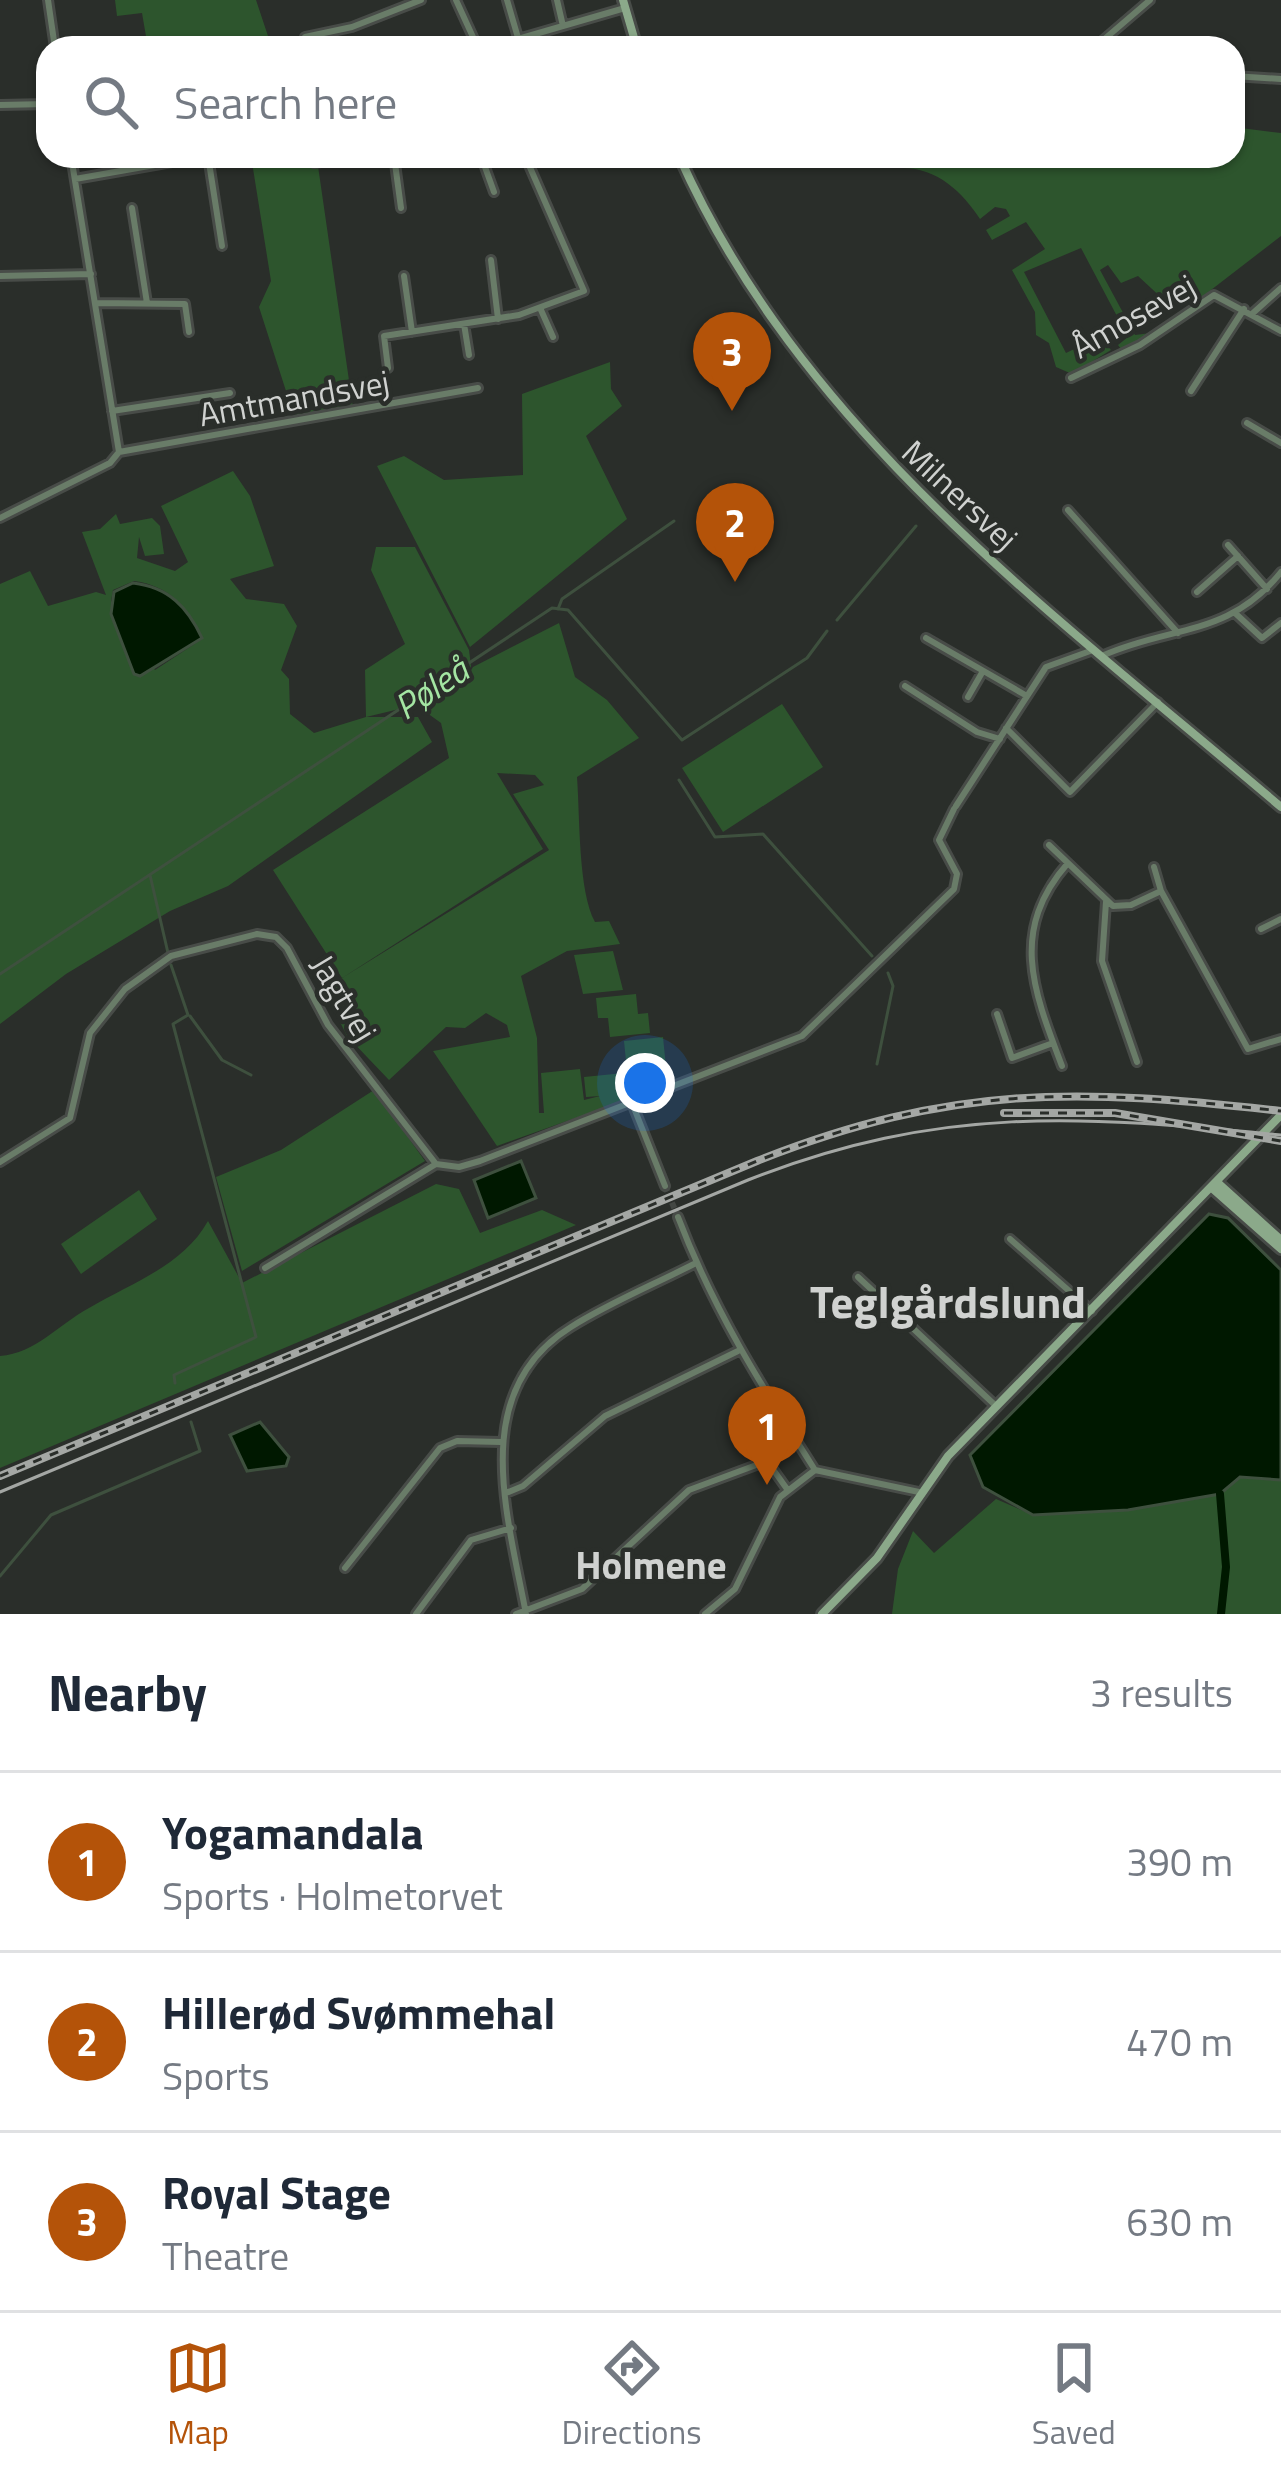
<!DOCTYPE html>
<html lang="en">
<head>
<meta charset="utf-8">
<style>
	body { margin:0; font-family:"Titillium Web",sans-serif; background:#f2f2f3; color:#1f2937 }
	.you { position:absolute; left:645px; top:1083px; width:42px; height:42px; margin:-30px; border:9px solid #fff; border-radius:50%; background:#1a73e8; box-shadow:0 0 0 18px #1a73e833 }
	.badge { display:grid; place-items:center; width:78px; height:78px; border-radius:50%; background:#b45309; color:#fff; font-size:39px; font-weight:700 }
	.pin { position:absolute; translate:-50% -99px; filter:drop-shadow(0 3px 6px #0008) }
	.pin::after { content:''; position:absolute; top:63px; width:42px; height:36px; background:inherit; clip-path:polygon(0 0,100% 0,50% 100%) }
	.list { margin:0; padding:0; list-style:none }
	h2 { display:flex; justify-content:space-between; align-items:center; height:156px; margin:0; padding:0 48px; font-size:51px }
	h2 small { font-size:39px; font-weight:400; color:#747a83 }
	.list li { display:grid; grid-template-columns:78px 1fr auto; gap:36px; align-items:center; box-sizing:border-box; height:180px; padding:0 48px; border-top:3px solid #e0e1e3 }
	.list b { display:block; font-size:45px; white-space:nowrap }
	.list p { margin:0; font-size:39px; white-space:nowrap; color:#747a83 }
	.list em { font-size:39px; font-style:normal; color:#747a83 }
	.icon { flex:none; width:66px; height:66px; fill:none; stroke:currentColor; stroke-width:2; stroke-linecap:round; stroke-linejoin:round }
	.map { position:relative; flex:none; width:1281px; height:1614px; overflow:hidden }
	.search { position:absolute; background:#fff; box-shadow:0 3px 9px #0004; left:36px; right:36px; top:36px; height:132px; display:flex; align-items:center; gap:30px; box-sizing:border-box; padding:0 42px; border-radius:36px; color:#747a83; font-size:45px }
	.sheet { height:696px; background:#fff }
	nav { display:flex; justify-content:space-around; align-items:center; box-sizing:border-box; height:168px; border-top:3px solid #e0e1e3; background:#fff; font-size:33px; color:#747a83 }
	nav a { display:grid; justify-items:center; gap:6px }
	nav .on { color:#b45309 }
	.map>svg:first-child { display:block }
</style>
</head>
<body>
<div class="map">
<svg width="1281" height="1614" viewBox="0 0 1281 1614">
	<rect width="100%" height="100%" fill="#2a2e2a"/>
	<path fill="#2d552d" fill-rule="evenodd" d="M115 0H256L272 48H148L142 13 117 16Z
		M1233 127 1281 133V236L1198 300 1175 289 1165 301 1138 276 1121 283 1108 265 1100 270 1135 335 1151 333 1121 349 1118 345 1128 337 1081 248 1024 272 1066 353 1099 337 1111 350 1072 374 1056 367 1049 343 1036 335 1035 312 1012 270 1045 249 1026 222 992 240 986 230 1010 216 1006 209 995 207 980 219C962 191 935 166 899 168L895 156H915L928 166 937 156H1233Z
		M251 156H305L296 159 300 168 318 166 353 408 295 419 259 307 271 281Z
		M610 362 611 389 622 406 586 436 627 519 470 647 377 466 404 456 444 480 523 475 522 394Z
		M233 471 250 496 274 566 230 579 246 599 284 604 297 626 281 670 289 679 290 714 314 733 366 717 365 670 405 644 371 570 376 547H415L469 650 471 666 463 684 473 667 559 623 575 677 607 700 639 738 577 777C580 817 578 891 595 922L609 921 620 944 567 951 521 976 537 1038 539 1113H544L541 1073 580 1069 584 1100 600 1096 586 1097 584 1077 624 1073 626 1100 497 1146 433 1051 510 1037 507 1025 486 1013 465 1028 446 1027 389 1080 347 1036 324 990 342 978 273 870 449 758 441 723 416 705 366 717H418L432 742 228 886 170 911 66 974 0 1024V584L30 571 48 606 96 592 106 595 82 532 100 529 116 514 120 524 152 518 160 526 164 554 145 556 139 537 137 558 175 571 188 562 161 506ZM134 581C170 586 188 607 202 639L155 670 111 601 113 590ZM497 773 535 775 544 785 513 794 549 850 342 978 543 849Z
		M782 704 823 767 723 832 682 768Z
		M613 951 623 990 583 994 574 955Z
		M636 994 638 1014 648 1013 650 1033 610 1037 608 1018H598L596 998Z
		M663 1037 667 1077 628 1081 624 1041Z
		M374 1090 425 1161 242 1271 216 1177 281 1150Z
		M436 1184 459 1189 480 1233 542 1210 576 1225 0 1468V1356C36 1353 58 1325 89 1308 131 1283 183 1266 208 1221L242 1283Z
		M139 1190 157 1219 81 1274 61 1244Z
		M1240 1477 1281 1480V1614H892L898 1569 913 1531 934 1553 996 1499 1033 1515 1128 1510 1220 1494Z"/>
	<path fill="#001800" stroke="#3e503e" stroke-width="3" d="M133 583C169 587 188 608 202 638L140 676 134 674 111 614 114 592Z
		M521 1161 536 1198 488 1218 474 1180Z
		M1209 1214 1228 1218 1281 1270V1480L1240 1477 1220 1494 1128 1510 1033 1515 983 1487 970 1455Z
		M260 1422 289 1457 286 1466 247 1471 230 1435Z"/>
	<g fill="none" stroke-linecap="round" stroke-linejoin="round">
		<path stroke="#3e503e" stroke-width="3" d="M558 609 562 599 674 521
			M837 620 916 526
			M679 780 715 837 763 834 872 956
			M150 875 168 953
			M171 965 188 1015 173 1024 256 1337 174 1375 175 1383
			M0 974 552 608 568 610 682 740 807 658 827 631
			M190 1016 222 1060 251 1075
			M877 1064 893 986 888 973
			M0 1576 51 1515 200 1451 191 1422"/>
		<path stroke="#001800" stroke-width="8" d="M1220 1494 1226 1567 1221 1614"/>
		<path stroke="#434743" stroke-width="6" stroke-dasharray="6 3" stroke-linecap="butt" d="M665 1186 678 1217"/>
		<defs>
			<path id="street" d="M48 0 55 48
				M456 0 478 48
				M507 0 521 48
				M557 0 563 26
				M305 37 352 27 421 0
				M518 39 625 8
				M1094 48 1150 0
				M1233 76 1281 79
				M0 105 48 104
				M71 156 119 452
				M208 156 222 246
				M394 156 401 208
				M481 156 494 192
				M314 163 361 156
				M75 179 206 156
				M132 208 147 303
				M491 260 498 319
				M0 276 91 274
				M404 276 412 332
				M96 303 185 304 189 332
				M541 310 553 337
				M1253 313 1281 288
				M464 324 469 355
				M388 368 384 336 519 315 584 291 525 156
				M1071 378 1140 345 1214 295 1281 331
				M1191 391 1244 309
				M112 411 230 393
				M1247 423 1281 443
				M119 452 478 388
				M1068 510 1178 633
				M0 518 110 463 119 452
				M1228 545 1267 589
				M1197 592 1238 556
				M1235 613 1262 638 1281 623
				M926 638 1027 696
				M1104 655C1172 625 1229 637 1281 572
				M905 686 977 732 1000 739
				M968 697 983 671
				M1006 728 1070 792 1158 702
				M956 806 1046 667 1093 650
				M1049 845 1113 906 1131 905 1161 891
				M1154 867 1161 891 1248 1049 1281 1039
				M1106 902 1102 961 1137 1062
				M1261 929 1281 919
				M997 1014 1012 1058 1053 1043
				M1062 1066C1033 990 1009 930 1068 863
				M632 1103 665 1186
				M0 1162 70 1118 90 1033 125 989 171 956 257 934 276 937 287 948 328 1025 436 1164
				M678 1217C713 1309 762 1387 815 1470L919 1492
				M1010 1239 1092 1311
				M265 1268 436 1164 459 1167 480 1161 802 1036 954 889 957 874 939 840 954 809
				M858 1277 996 1406
				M767 1461 787 1489
				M506 1493 523 1486 605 1416 738 1351
				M345 1568 440 1448 457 1441 501 1442
				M416 1614 471 1540 511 1528
				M516 1614 582 1589 689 1490 767 1461 797 1441
				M526 1614C508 1516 467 1391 571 1327 609 1303 653 1285 694 1264
				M705 1614 735 1589 780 1497 815 1470"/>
			<path id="secondary" d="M623 0 637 48
				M679 156C803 434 1056 615 1281 807
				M1218 1183 1281 1240
				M1213 1189 1281 1249
				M822 1614 877 1558 948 1456 1281 1115"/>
		</defs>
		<use href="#street" stroke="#484c48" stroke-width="12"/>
		<use href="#secondary" stroke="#484c48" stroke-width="14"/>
		<use href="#street" stroke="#697c68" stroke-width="6"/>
		<use href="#secondary" stroke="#8ba98a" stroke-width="8"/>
		<path stroke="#a4a7a4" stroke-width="3" d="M0 1492 748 1180C941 1104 1081 1116 1281 1135"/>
		<defs>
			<path id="rail" d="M1004 1113H1115L1281 1141
				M0 1476 757 1161C952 1084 1077 1088 1281 1111"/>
		</defs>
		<use href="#rail" stroke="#a4a7a4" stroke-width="8"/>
		<use href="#rail" stroke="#2a2e2a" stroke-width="3" stroke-dasharray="9" stroke-linecap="butt"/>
	</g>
	<g text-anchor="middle" stroke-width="9" stroke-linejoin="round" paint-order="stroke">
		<g font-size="33" fill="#d0d2d0" stroke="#2a2e2a">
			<text transform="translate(1133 316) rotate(-29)" y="12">Åmosevej</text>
			<text transform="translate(294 398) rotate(-10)" y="12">Amtmandsvej</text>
			<text transform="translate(960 495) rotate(43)" y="12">Milnersvej</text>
			<text transform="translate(344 998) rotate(59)" y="12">Jagtvej</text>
		</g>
		<g font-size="36" font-style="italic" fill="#a4e6a3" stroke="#2a2e2a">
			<text transform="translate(431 688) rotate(-34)" y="13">Pøleå</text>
		</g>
		<g font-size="39" font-weight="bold" fill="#d0d2d0" stroke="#2a2e2a">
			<text x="651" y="1579">Holmene</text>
		</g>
		<g font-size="45" font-weight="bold" fill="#d0d2d0" stroke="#2a2e2a">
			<text x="948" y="1318">Teglgårdslund</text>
		</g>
	</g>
</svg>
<div class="you"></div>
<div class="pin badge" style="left:767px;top:1485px">1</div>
<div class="pin badge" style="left:735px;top:582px">2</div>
<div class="pin badge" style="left:732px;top:411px">3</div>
<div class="search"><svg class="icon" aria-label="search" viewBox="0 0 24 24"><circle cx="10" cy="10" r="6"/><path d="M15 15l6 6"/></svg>Search here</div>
</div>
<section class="sheet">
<h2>Nearby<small>3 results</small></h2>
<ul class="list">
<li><span class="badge">1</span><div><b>Yogamandala</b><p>Sports · Holmetorvet</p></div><em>390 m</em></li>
<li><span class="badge">2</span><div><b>Hillerød Svømmehal</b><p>Sports</p></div><em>470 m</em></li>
<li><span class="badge">3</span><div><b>Royal Stage</b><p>Theatre</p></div><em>630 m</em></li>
</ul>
</section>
<nav>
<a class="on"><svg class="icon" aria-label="map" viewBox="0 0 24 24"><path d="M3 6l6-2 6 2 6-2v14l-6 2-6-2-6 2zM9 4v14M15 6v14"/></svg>Map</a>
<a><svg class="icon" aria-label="directions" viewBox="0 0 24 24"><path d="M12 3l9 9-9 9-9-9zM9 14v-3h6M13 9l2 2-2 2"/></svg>Directions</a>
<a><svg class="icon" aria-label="saved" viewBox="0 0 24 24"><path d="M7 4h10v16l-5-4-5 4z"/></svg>Saved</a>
</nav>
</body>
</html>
